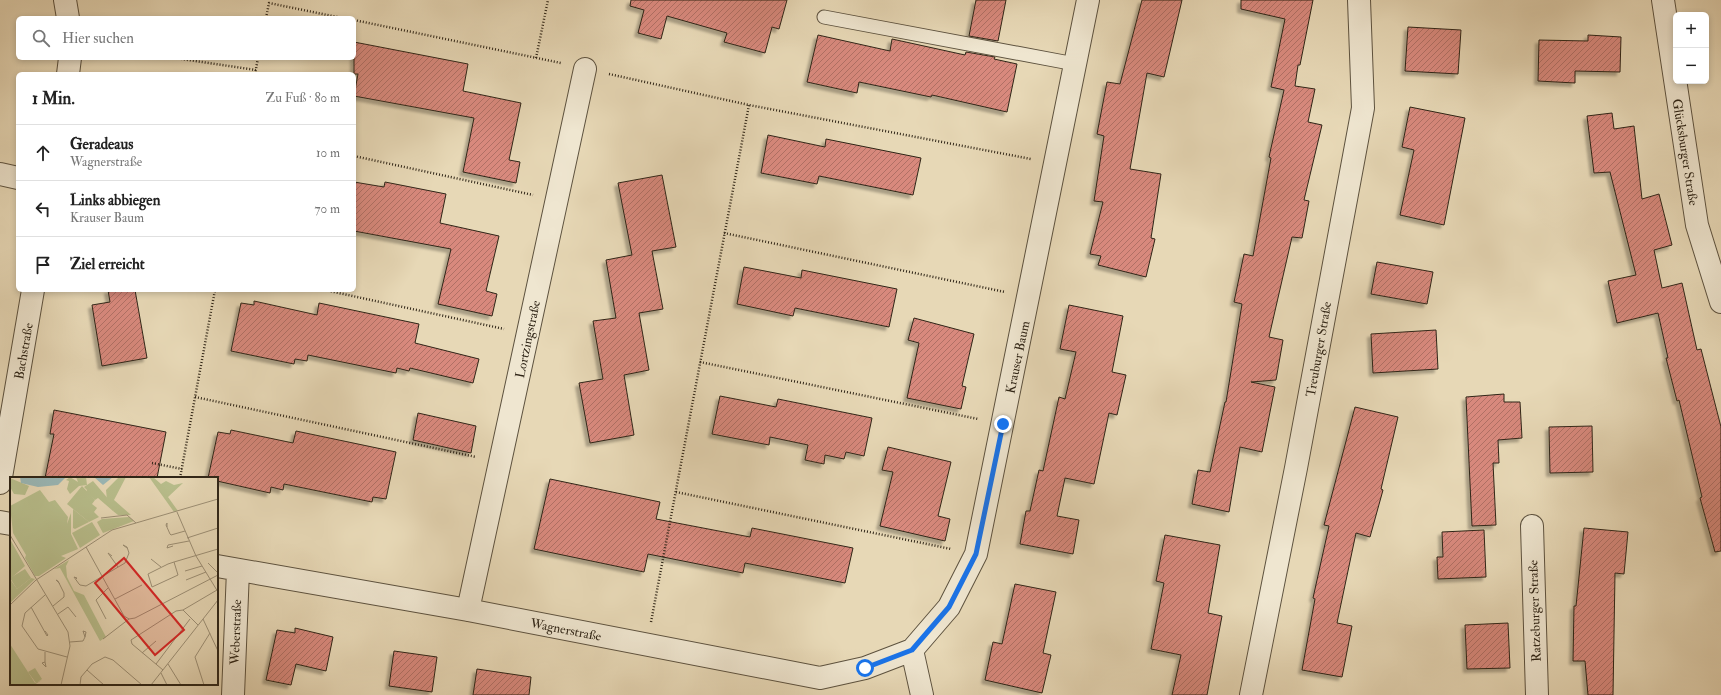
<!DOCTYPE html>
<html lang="de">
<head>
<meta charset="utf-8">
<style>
	body { margin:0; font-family:"IM FELL Double Pica",serif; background:#f6f6f6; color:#222 }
	.controls { position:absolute; right:12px; top:12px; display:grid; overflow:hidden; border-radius:6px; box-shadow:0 2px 6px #0003 }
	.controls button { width:36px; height:36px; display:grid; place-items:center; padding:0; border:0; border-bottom:1px solid #e0e0e0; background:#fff; color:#222; font:20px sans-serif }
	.stop { position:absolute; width:12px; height:12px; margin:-9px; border:3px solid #1a73e8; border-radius:50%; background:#fff }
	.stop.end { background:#1a73e8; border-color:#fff; box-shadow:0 1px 4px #0008 }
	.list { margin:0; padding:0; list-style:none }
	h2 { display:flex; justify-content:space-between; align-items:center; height:52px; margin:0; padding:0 16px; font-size:17px }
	h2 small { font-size:13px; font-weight:400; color:#767676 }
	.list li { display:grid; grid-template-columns:26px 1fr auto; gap:12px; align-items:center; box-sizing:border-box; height:56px; padding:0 16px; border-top:1px solid #e0e0e0 }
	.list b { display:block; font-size:15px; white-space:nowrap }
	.list p { margin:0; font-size:13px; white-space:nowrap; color:#767676 }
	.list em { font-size:13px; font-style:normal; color:#767676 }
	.icon { flex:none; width:22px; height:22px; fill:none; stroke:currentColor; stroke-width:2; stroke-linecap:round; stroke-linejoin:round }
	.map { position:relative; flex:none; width:1721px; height:695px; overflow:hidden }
	.search { position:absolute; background:#fff; box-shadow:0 2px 6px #0003; left:16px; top:16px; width:340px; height:44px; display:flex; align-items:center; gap:10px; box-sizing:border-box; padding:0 14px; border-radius:6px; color:#767676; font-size:15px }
	.panel { position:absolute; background:#fff; box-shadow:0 2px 6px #0003; left:16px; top:72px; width:340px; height:220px; border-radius:6px }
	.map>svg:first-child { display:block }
</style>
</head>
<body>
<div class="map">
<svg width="1721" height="695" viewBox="0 0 1721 695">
	<defs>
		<pattern id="building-hatch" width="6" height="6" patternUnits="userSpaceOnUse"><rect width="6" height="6" fill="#d8897d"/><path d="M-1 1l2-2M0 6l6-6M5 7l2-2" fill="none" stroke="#b07065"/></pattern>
		<filter id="shadow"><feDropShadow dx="-3.5" dy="3.5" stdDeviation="1" flood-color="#0004"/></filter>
	</defs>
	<rect width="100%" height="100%" fill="#e7d8b6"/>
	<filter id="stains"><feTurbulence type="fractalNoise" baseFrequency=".005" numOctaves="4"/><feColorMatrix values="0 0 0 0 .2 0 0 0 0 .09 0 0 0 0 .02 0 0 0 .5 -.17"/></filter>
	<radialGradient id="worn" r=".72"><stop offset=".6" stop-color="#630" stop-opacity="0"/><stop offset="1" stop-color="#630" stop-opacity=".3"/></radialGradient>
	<path fill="url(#building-hatch)" stroke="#2f2517" filter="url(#shadow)" d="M631 0H787L779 29 772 27 765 53 724 42 727 33 667 16 661 39 638 33 644 10 630 6Z
		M976 0H1006L998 41 969 36Z
		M1142 0H1182L1164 77 1147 73 1130 169 1161 174 1151 238 1155 239 1146 277 1098 265 1101 256 1090 254 1103 202 1094 201 1104 136 1097 134 1107 82 1120 84Z
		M1241 0H1313L1300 65H1298L1295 86 1315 89 1308 122 1322 125 1304 200 1309 201 1302 238 1292 237 1269 337 1283 340 1276 380 1251 382 1275 387 1262 452 1240 447 1229 512 1192 504 1198 470 1210 472 1225 402H1226L1242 304 1234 302 1244 254 1253 256 1271 158 1269 157 1284 90 1271 87 1285 19 1241 9Z
		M1408 27 1461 30 1458 74 1405 71Z
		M818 35 890 51 892 39 965 55 966 52 995 57 994 59 1017 64 1007 112 932 95 931 97 859 82 857 93 807 82Z
		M1588 35 1621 37 1620 72 1575 71V83L1538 81 1539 40 1588 41Z
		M354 42 468 64 463 91 521 103 509 160 520 162 516 183 463 172 474 118 354 96 358 74H354Z
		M1410 107 1465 118 1444 225 1400 215 1414 150 1402 147Z
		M1612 113 1614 129 1634 126 1642 199 1659 194 1672 245 1654 250 1662 288 1682 283 1697 350 1701 349 1721 427V551L1715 552 1700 498 1702 497 1679 400 1677 401 1666 358H1668L1658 313 1617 323 1608 281 1636 275 1610 172 1594 173 1587 116Z
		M768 135 825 147 826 139 921 158 913 195 819 176 817 184 761 173Z
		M662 175 676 247 652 251 663 309 639 313 649 370 624 375 634 435 590 443 579 383 603 379 593 321 616 318 606 260 632 255 618 183Z
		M354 182 384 187 385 182 446 194 440 223 499 236 486 291 497 294 492 316 438 304 451 249 354 231Z
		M1377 262 1433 272 1427 304 1371 294Z
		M744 267 801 278 802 270 897 289 889 327 795 308 793 316 737 304Z
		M108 290H135L147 358 102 366 92 305 110 302Z
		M254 301 317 315 319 303 419 324 415 343 479 359 473 383 410 368 409 371 397 368 396 373 308 355 307 361 295 359 294 364 231 351 241 303 254 305Z
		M1069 305 1123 316 1112 372 1126 375 1117 415 1109 413 1094 484 1065 478 1057 516 1079 520 1073 554 1020 544 1026 511H1030L1039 470 1043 471 1059 397 1065 399 1076 352 1060 349Z
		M914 318 974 334 962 386 966 387 961 409 907 398 919 343 908 340Z
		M1436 330 1438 369 1373 373 1371 334Z
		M1504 394V402H1520L1522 438 1498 440 1499 463H1493L1496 525 1472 526 1466 397Z
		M720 396 776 407 778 399 872 418 864 456 846 452 844 459 825 455 824 464 805 460 808 445 770 437 769 445 712 434Z
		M1355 407 1398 417 1381 489 1383 490 1370 537 1356 533 1337 623 1352 626 1342 677 1302 670 1315 599 1313 598 1329 526 1324 525Z
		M54 410 166 432 157 478H45L54 434H50Z
		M418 413 476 426 471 453 413 440Z
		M1592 426 1593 472 1550 473 1549 427Z
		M231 430 293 443 296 431 396 452 386 499 373 497 372 502 284 484 283 490 271 487 270 493 217 481V478H208L218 432 230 434Z
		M888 447 951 462 938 516 950 519 945 541 880 526 893 472 882 470Z
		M550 479 660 502 656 519 750 537 752 528 853 548 845 583 745 563 743 573 648 554 644 572 534 549Z
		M1584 528 1628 532 1624 574 1615 573 1613 695H1588L1585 661H1573L1574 606H1576Z
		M1484 530 1486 577 1438 579 1437 557H1443L1442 532Z
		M1165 535 1220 545 1208 613 1222 616 1207 695H1172L1181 655 1151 649 1164 583 1156 581Z
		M1015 584 1056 592 1043 653 1051 655 1042 693 985 680 993 642 1002 644Z
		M1508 623 1510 668 1467 669 1465 625Z
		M295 628 333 637 326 671 296 664 291 685 266 680 277 630 295 633Z
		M394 651 437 657 432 692 389 686Z
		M477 669 531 677 529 695H473Z"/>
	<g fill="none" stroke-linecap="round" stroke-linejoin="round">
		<defs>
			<path id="service" d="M824 17 1075 64"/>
			<path id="minor" d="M65 0 68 18
				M1663 0 1697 225 1721 302
				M68 74 70 58
				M0 174 18 178
				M0 483 33 290
				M0 522 11 524
				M1532 526 1537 695
				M217 566 468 610 820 678 865 668 912 650 949 607 976 554 1088 0
				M468 610 585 69
				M912 650 922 695
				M233 695 238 570
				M1251 695 1296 468 1363 108 1359 0"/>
		</defs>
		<use href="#service" stroke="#5d523f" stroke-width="15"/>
		<use href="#minor" stroke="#5d523f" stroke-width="24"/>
		<path stroke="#2f2517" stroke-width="2.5" stroke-dasharray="1 2" stroke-linecap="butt" d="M266 18 269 3 342 18
			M354 20 561 63
			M175 58 256 70
			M536 58 548 0
			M255 74 258 58
			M609 74 749 105 1031 159
			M354 156 533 195
			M724 233 1005 292
			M325 290 504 329
			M700 362 978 419
			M195 397 476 457
			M152 463 182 469
			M180 478 215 290
			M676 492 951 549
			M651 622 749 105"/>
		<use href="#service" stroke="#efe6d0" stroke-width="13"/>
		<use href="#minor" stroke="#efe6d0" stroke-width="22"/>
	</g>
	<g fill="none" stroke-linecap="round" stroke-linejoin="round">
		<path stroke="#1a73e8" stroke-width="5" d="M865 668 912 650 949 607 976 554 1003 424"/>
	</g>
	<g text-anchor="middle" stroke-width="3.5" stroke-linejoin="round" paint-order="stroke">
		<g font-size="13" fill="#2f2517" stroke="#efe6d0">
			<text transform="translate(1686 152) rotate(81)" y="5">Glücksburger Straße</text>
			<text transform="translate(527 339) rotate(-78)" y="5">Lortzingstraße</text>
			<text transform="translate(1318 349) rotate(-80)" y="5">Treuburger Straße</text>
			<text transform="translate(23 351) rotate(-80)" y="5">Bachstraße</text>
			<text transform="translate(1017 357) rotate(-78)" y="5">Krauser Baum</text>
			<text transform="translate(1534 611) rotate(-92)" y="5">Ratzeburger Straße</text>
			<text transform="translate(566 629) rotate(11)" y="5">Wagnerstraße</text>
			<text transform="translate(235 632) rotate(-88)" y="5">Weberstraße</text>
		</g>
	</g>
	<g transform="translate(10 477)">
		<rect width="208" height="208" fill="#e7d8b6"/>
		<path d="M60 0 68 5 66 0H76L77 8 69 9 60 17 57 12 59 4 56 3ZM109 0H116L104 23 121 38H108L103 34 105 31 97 23 96 13ZM0 1 19 9 15 18 4 17 0 10ZM72 9 85 23 82 27 87 31 84 35 89 40 79 45 57 27ZM30 13 39 25 45 23 58 40 57 47 61 36V57L68 72 51 79 56 81 29 99H25L15 81 16 78 3 56 0 29ZM119 40 124 44 93 56 87 45 92 42ZM0 62 15 89 0 102 7 112 21 101 25 102 0 126Z" fill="#b8be8c"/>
		<path d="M139 0H143L151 7 156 4 164 8 173 6 158 20 168 34 164 35ZM83 4 106 31 103 34 88 21 85 23 76 15 77 13 74 10ZM63 32 79 45 65 52 63 51ZM59 83 56 89 57 100 64 114 74 118 96 160 90 164 50 91 44 92ZM0 167 25 206 32 203 24 208H0Z" fill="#b8be8c"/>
		<path d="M82 45 90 58 70 71 62 56ZM15 92 21 101 7 112 0 101ZM25 191 32 202 26 206 18 195Z" fill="#b8be8c"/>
		<path d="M10 0H56L48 8 28 10 11 6ZM84 0H103L93 8Z" fill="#9ab8b7"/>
		<path fill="none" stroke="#9d9076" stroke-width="1" d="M167 35 186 79 208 115M91 41 117 38 126 46M157 50V46L156 48 160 57 161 58 175 54M0 58 58 155 60 169 51 208M177 61 208 51M163 69 157 71 158 68 179 64M76 70 114 139 119 142M102 79 98 76 108 90M141 82 151 90M164 85 168 98 142 110 138 97 158 87 164 85 208 72M198 86 208 96M175 94 192 89M66 102 67 101 64 100 69 107 70 108 76 109 115 86 119 76 117 70 113 68 117 71M176 103 196 95M35 118 15 136 12 149 28 172 57 180M105 122 132 108M0 128 26 103 102 53 208 22M43 129 54 120V116L48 104 46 103 50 107M21 130 37 159 38 158 35 154M48 137 58 130 66 140M96 142 86 123 98 111M193 142 208 174M188 148 173 133 207 113M93 162 119 142 125 141 208 98M60 165 73 164 75 160 73 154 76 155 75 160M132 176 146 164M35 185 36 190 32 186 35 185V175M146 187 180 142M158 187 171 208M77 193 94 208M153 193 122 167 121 163 166 134 173 133M151 196 157 208M70 208 71 200 82 187 95 180 103 183 132 208M141 208 208 123M194 208 185 180 200 156"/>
		<path fill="#d62828" fill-opacity="0.15" stroke="#d62828" stroke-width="2" d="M114 81 174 153 145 178 85 106Z"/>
		<rect width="208" height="208" fill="none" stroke="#2f2517" stroke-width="2"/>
	</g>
	<rect width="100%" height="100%" filter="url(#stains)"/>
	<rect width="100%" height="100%" fill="url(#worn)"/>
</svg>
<div class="controls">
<button>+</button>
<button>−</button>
</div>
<div class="stop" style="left:865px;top:668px"></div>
<div class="stop end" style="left:1003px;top:424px"></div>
<div class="search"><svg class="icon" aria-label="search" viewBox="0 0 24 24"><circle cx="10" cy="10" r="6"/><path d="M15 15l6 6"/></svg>Hier suchen</div>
<section class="panel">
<h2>1 Min.<small>Zu Fuß · 80 m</small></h2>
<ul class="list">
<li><svg class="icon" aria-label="ahead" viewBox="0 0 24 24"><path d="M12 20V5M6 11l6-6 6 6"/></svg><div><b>Geradeaus</b><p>Wagnerstraße</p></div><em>10 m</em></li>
<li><svg class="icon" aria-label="left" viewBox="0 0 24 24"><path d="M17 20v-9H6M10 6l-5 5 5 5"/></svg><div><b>Links abbiegen</b><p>Krauser Baum</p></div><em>70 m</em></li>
<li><svg class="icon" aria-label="arrive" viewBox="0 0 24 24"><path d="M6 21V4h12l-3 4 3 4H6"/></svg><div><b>Ziel erreicht</b></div></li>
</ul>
</section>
</div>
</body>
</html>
